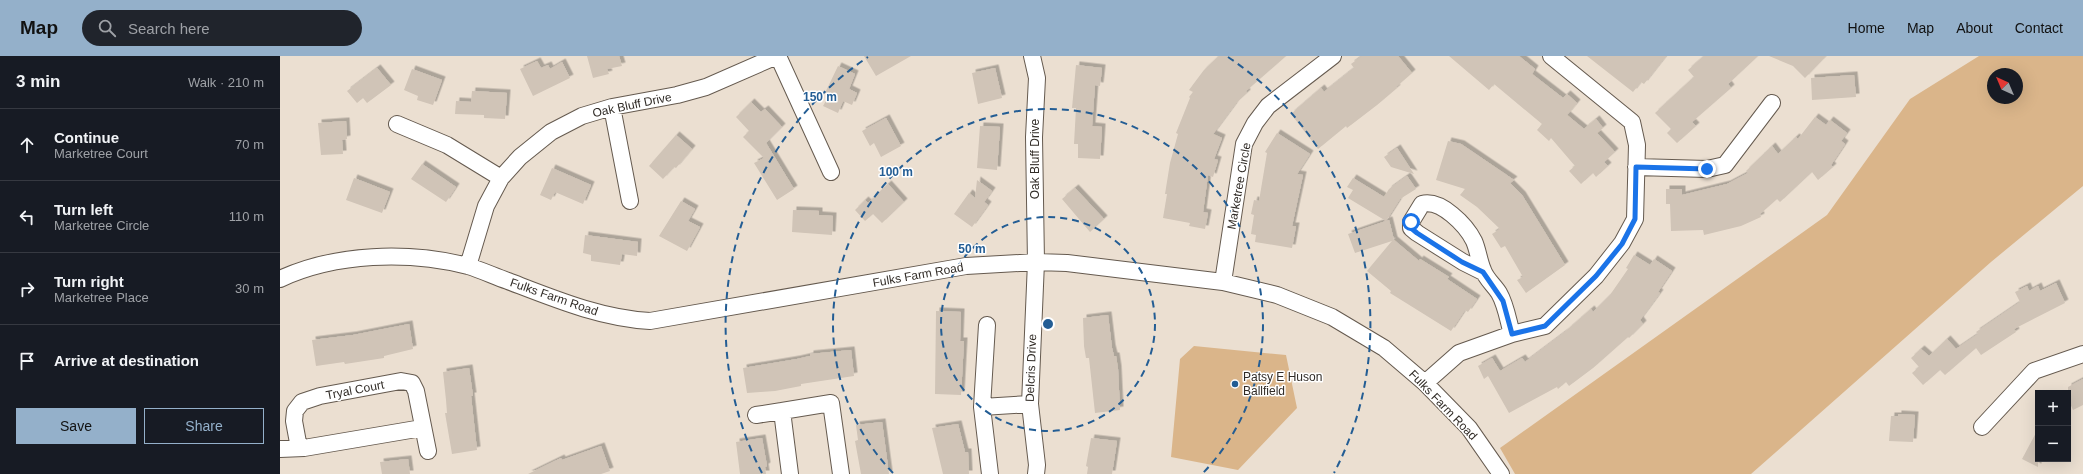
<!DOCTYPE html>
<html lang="en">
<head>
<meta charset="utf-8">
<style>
	body { margin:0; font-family:Helvetica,sans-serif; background:#20242c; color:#f1f3f6 }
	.controls { position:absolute; right:12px; bottom:12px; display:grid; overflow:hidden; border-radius:0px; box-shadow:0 4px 16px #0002 }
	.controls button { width:36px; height:36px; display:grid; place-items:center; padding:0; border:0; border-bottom:1px solid #363941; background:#171b24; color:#f1f3f6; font:20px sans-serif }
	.compass { position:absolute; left:1707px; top:12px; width:36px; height:36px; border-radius:50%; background:#171b24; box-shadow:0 4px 16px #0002; rotate:316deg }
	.stop { position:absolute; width:12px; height:12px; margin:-9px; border:3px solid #1a73e8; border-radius:50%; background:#fff }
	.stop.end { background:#1a73e8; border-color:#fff; box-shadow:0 1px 4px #0008 }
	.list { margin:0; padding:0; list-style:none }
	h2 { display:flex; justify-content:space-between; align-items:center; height:52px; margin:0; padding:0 16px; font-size:17px }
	h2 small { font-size:13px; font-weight:400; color:#9ea1a6 }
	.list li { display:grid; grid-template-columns:26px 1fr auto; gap:12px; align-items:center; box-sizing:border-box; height:72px; padding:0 16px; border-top:1px solid #363941 }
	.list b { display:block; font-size:15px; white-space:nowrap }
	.list p { margin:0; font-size:13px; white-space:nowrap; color:#9ea1a6 }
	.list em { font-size:13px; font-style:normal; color:#9ea1a6 }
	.actions { display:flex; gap:8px; padding:12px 16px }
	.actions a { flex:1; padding:9px 0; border:1px solid #94b0ca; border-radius:0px; text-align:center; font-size:14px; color:#94b0ca }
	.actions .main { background:#94b0ca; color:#111 }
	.icon { flex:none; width:22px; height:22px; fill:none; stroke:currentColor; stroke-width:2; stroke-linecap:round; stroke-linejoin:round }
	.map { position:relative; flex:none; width:1803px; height:418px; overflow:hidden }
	header { display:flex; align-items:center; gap:24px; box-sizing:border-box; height:56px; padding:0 20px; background:#94b0ca; color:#111 }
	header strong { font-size:19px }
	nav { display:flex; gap:22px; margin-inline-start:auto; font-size:14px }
	.search { width:280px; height:36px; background:#20242c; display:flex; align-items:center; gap:10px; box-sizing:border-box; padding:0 14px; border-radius:22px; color:#9ea1a6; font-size:15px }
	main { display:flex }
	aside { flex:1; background:#171b24 }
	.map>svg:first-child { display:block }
</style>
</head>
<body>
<header>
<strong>Map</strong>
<div class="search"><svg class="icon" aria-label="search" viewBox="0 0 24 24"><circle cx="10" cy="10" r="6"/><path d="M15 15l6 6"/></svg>Search here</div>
<nav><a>Home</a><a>Map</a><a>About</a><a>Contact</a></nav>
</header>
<main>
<aside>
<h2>3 min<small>Walk · 210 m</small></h2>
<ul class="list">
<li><svg class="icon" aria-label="ahead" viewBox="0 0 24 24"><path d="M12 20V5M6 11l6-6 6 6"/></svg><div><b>Continue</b><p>Marketree Court</p></div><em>70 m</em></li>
<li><svg class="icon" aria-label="left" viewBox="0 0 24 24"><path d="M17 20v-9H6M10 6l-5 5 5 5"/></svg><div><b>Turn left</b><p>Marketree Circle</p></div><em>110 m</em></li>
<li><svg class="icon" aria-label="right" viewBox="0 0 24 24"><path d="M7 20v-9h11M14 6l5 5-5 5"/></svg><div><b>Turn right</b><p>Marketree Place</p></div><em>30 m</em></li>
<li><svg class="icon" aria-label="arrive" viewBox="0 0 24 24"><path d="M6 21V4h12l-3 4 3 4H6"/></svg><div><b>Arrive at destination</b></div></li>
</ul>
<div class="actions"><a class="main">Save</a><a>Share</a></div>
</aside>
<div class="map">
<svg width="1803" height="418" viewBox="0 0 1803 418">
	<defs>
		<filter id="shadow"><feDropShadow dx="3.5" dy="-3.5" stdDeviation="0" flood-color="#0004"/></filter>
	</defs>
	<rect width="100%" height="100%" fill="#ebdfd1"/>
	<path fill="#dab58a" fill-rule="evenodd" d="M1699 0H1803V130L1711 206 1471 418H1235L1220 392 1547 159 1630 43ZM1713 18H1737V42H1713Z
		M914 290 1006 299 1017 352 958 414 891 401 900 303Z"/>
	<path fill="#d0c4b7" filter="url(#shadow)" d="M307 0H339L342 10 327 13 329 18 313 22Z
		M584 0H631L596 20Z
		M939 0H1006L966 35 967 37 956 47 933 78 942 82 934 103 938 104 933 121 928 119 923 156 928 157 925 173 909 170 910 167 883 162 887 138H885L890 107 898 78 896 77 910 42 909 41 913 36 909 34 924 14Z
		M1082 0H1118L1132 17 1116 31 1117 32 1097 49 1067 72 1066 70 1038 93 1011 58 1041 32 1044 36 1074 12 1071 8Z
		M1169 0H1239L1255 13 1252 18 1283 42 1287 38 1297 47 1287 59 1304 73 1316 63 1323 72 1317 77 1335 96 1324 106 1328 110 1316 121 1313 117 1301 128 1289 115 1295 110 1271 82 1269 85 1257 74 1262 68 1214 28 1209 34Z
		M1307 0H1386L1364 28 1361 26 1353 36Z
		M1424 0H1478L1448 28 1451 32 1412 66 1416 70 1397 87 1387 77 1391 73 1375 57 1414 21 1408 14Z
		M1489 0H1546L1525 22 1513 10Z
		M257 5 261 12 268 9 270 13 282 6 290 22 253 40 240 13Z
		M796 9 822 12 820 30 815 29 812 70 822 71 820 103 798 102V88H794L796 52H792Z
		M558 10 575 18 569 33 577 37 572 49 563 45 558 57 543 50 549 39 545 37Z
		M97 12 111 29 87 47 83 42 77 47 67 35Z
		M715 12 722 42 698 48 692 17Z
		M132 13 162 24 153 49 137 44 138 40 124 34Z
		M1574 19 1576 41 1532 44 1531 22Z
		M192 35 227 37 225 63 204 62V59L175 58 176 45 191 46Z
		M471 46 481 56 485 53 502 71 486 87 514 133 497 144 474 107 484 102 463 81 469 75 456 61Z
		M1535 61 1546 69 1550 64 1567 77 1561 85 1565 88 1551 109 1553 111 1538 124 1532 116 1500 146 1497 143 1480 158 1481 161 1461 170 1424 179 1423 174 1391 175 1390 148H1386V133H1402V139L1447 128 1468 117 1466 115 1492 90 1498 98 1516 81 1518 83Z
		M606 62 621 90 601 101 594 87 590 90 582 75Z
		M66 65 67 83 62 84 63 98 41 99 38 67Z
		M700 70 720 71 717 114 697 112Z
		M997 77 1030 98 1017 118 1023 119 1012 170H1016L1012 192 975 186 976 179 971 178 974 159 971 158 974 144 979 145 987 97 985 96Z
		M396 79 412 93 396 112 394 111 383 123 369 110Z
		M1168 85 1181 88 1234 124 1230 127 1242 139 1285 209 1246 237 1237 224 1243 221 1225 190 1221 192 1212 178 1220 173 1197 151 1180 139 1185 133 1156 124Z
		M1117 92 1134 118 1111 111 1104 101Z
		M142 108 176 131 166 146 131 123Z
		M272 112 311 129 303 148 275 136 271 144 260 139Z
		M1127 120 1136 133 1120 143 1106 165 1109 164 1114 184 1139 205 1140 203 1169 221 1167 223 1197 243 1188 256 1185 254 1171 275 1110 237 1111 235 1087 215 1112 185 1075 197 1068 178 1106 165 1068 142 1073 134 1067 131 1073 122 1104 141 1109 133Z
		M74 122 110 136 102 157 66 144Z
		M697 124 712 135 704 146 708 149 692 171 674 158 689 137 695 142Z
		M608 128 624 146 602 167 593 158 585 165 575 154 585 144 588 147Z
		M795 132 824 163 810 176 782 143Z
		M401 145 415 153 408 165 420 171 407 195 379 180Z
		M513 154 539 155V159L553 160 552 179 512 176Z
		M305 179 358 186 357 200 342 198 340 209 311 205V199L303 197Z
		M1354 199 1370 209 1374 203 1392 215 1378 236 1380 237 1360 264 1363 268 1349 282 1348 281 1313 312 1289 330 1286 326 1278 333 1277 331 1229 357 1208 320 1204 323 1198 310 1212 302 1220 315 1242 302 1245 306 1285 276 1311 253 1313 256 1330 239 1348 213 1346 212Z
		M1776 227 1785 247 1734 273 1736 276 1701 299 1696 292 1665 319 1660 314 1643 329 1632 317 1639 311 1631 302 1641 293 1649 300 1667 283 1676 293 1698 278 1696 276 1740 246 1735 236 1747 230 1749 235 1758 230 1760 235Z
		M656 255 681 256 680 285H684L681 339 655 338Z
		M828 259 832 292 834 300H836L838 313 840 354 815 357 809 302H806L804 290 803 262Z
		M129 268 133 293 104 300V302L65 308 64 306 36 310 32 284 73 279Z
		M571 294 574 320 521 328V330L495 335 467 337 463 312 517 303 530 300V298Z
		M189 312 193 340H191L197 394 172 398 165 357H167L166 344 163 316Z
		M1803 323V349L1793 354 1788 343V331Z
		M1618 358 1635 359 1633 386 1609 385 1611 360H1618Z
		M602 366 609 418H581L575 385 578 384 576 369Z
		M678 368 685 396H688L689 418H663L652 372Z
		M1758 373V411L1742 403Z
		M482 382 487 410 485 411 486 418H460L456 386Z
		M811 382 837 385 832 418H807L808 411 806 410Z
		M321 390 330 415 321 418H248L281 402 282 404Z
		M128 403 130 418H102L100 406Z"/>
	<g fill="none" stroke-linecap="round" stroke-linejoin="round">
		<defs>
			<path id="street" d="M498 0 551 116
				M752 0 757 22 754 81 756 206 750 348 757 409 756 418
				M332 51 350 145
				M117 68 167 89 221 122
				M1356 111 1427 113 1445 109 1492 47
				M188 210 206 150 221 122 240 101 271 76 302 60 332 51 397 39 426 31 497 0
				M1203 216 1183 206 1137 177 1131 172V166L1142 148C1161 143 1186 169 1194 185 1198 194 1199 205 1203 214 1206 223 1214 229 1219 237 1226 249 1228 264 1232 278
				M0 223C56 197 128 195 188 210 201 214 214 220 228 225 275 243 320 262 370 265L686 210 756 206 787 207 943 226 997 239 1052 261 1104 292 1145 327 1189 372 1221 418
				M943 226 964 88 975 67 988 50 1053 0
				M707 269 702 351 710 418
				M1145 327 1179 297 1232 278 1265 270 1316 220 1342 187 1355 163 1357 89 1352 66 1271 0
				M702 351 750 348
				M476 359 502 355
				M1702 371 1754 315 1803 298
				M19 392 14 365 15 355 22 346 40 340 121 325 132 327 136 335 148 395
				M0 393 24 392 142 372
				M510 418 502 355 551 347 561 418"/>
		</defs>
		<use href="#street" stroke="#655a4f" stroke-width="18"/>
		<use href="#street" stroke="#fff" stroke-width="16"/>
	</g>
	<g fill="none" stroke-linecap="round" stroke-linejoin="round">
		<path stroke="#1a73e8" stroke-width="5" d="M1131 166V172L1137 177 1182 206 1203 216 1223 245 1232 278 1265 270 1316 220 1342 188 1355 163 1356 111 1427 113"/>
	</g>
	<g fill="none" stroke="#235d94" stroke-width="2" stroke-dasharray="7 5">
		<circle cx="768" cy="268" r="107"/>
		<path d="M613 417A215 215 0 1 1 923 417"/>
		<path d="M482 417A322 322 0 0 1 588 1M948 1A322 322 0 0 1 1054 417"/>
	</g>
	<circle fill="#235d94" stroke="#fff" stroke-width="1.5" cx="955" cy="328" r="4"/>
	<g text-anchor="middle" stroke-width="3" stroke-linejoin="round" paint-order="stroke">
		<g font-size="12" fill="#302b26" stroke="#fff">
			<text transform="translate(352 49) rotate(-12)" y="4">Oak Bluff Drive</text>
			<text transform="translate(755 103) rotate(-90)" y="4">Oak Bluff Drive</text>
			<text transform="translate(959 130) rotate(-80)" y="4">Marketree Circle</text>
			<text transform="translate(638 219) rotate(-10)" y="4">Fulks Farm Road</text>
			<text transform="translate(274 241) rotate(19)" y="4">Fulks Farm Road</text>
			<text transform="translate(751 312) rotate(-88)" y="4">Delcris Drive</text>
			<text transform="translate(75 334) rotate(-11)" y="4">Tryal Court</text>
			<text transform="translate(1163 349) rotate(46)" y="4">Fulks Farm Road</text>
		</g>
		<g font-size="12" fill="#302b26" stroke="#fff" text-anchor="start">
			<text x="963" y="325">Patsy E Huson<tspan x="963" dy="14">Ballfield</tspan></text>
		</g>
	</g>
	<circle cx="768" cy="268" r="6" fill="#235d94" stroke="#fff" stroke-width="2"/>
	<g font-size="12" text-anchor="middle" font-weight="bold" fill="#235d94" stroke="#fff" stroke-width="3" stroke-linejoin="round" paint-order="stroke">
		<text x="540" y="45">150 m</text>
		<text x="616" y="120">100 m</text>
		<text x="692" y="197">50 m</text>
	</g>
</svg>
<div class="controls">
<button>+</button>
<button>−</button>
</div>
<svg class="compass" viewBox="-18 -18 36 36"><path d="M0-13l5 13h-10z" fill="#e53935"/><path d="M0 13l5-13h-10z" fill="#9ea1a6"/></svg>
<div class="stop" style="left:1131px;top:166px"></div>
<div class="stop end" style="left:1427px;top:113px"></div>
</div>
</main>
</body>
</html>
